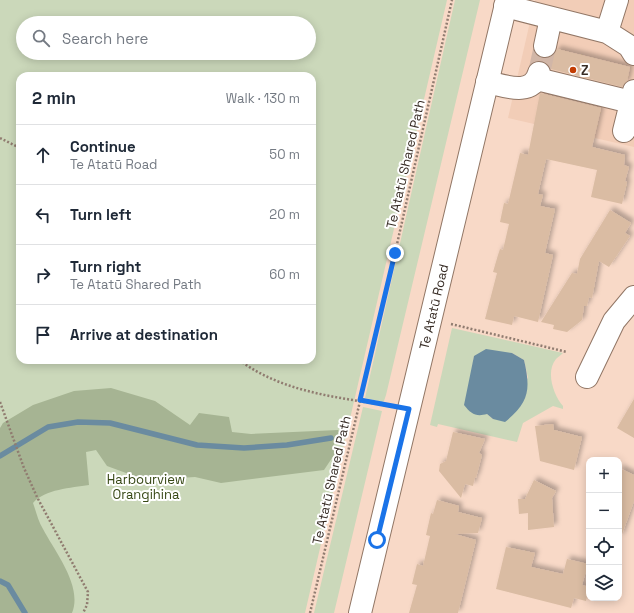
<!DOCTYPE html>
<html lang="en">
<head>
<meta charset="utf-8">
<style>
	body { margin:0; font-family:"Space Grotesk",sans-serif; background:#f6f6f7; color:#1f2937 }
	.controls { position:absolute; right:12px; bottom:12px; display:grid; overflow:hidden; border-radius:8px; box-shadow:0 2px 10px #0003 }
	.controls button { width:36px; height:36px; display:grid; place-items:center; padding:0; border:0; border-bottom:1px solid #e0e1e3; background:#fff; color:#1f2937; font:20px sans-serif }
	.stop { position:absolute; width:12px; height:12px; margin:-9px; border:3px solid #1a73e8; border-radius:50%; background:#fff }
	.stop.end { background:#1a73e8; border-color:#fff; box-shadow:0 1px 4px #0008 }
	.list { margin:0; padding:0; list-style:none }
	h2 { display:flex; justify-content:space-between; align-items:center; height:52px; margin:0; padding:0 16px; font-size:17px }
	h2 small { font-size:13px; font-weight:400; color:#747a83 }
	.list li { display:grid; grid-template-columns:26px 1fr auto; gap:12px; align-items:center; box-sizing:border-box; height:60px; padding:0 16px; border-top:1px solid #e0e1e3 }
	.list b { display:block; font-size:15px; white-space:nowrap }
	.list p { margin:0; font-size:13px; white-space:nowrap; color:#747a83 }
	.list em { font-size:13px; font-style:normal; color:#747a83 }
	.icon { flex:none; width:22px; height:22px; fill:none; stroke:currentColor; stroke-width:2; stroke-linecap:round; stroke-linejoin:round }
	.map { position:relative; flex:none; width:634px; height:613px; overflow:hidden }
	.search { position:absolute; background:#fff; box-shadow:0 2px 10px #0003; left:16px; top:16px; width:300px; height:44px; display:flex; align-items:center; gap:10px; box-sizing:border-box; padding:0 14px; border-radius:22px; color:#747a83; font-size:15px }
	.panel { position:absolute; background:#fff; box-shadow:0 2px 10px #0003; left:16px; top:72px; width:300px; height:292px; border-radius:12px }
	.map>svg:first-child { display:block }
</style>
</head>
<body>
<div class="map">
<svg width="634" height="613" viewBox="0 0 634 613">
	<defs>
		<filter id="shadow"><feDropShadow dx="3.5" dy="-3.5" stdDeviation="2" flood-color="#0004"/></filter>
	</defs>
	<rect width="100%" height="100%" fill="#f8d9c7"/>
	<path fill="#f2cdb7" d="M535 0H634V147L508 118Z"/>
	<path fill="#cbd8ba" fill-rule="evenodd" d="M0 0H447L305 613H0ZM23 23H309V53H23ZM20 76H312V360H20Z
		M455 0H480L386 395 384 401 382 402 365 398Z
		M452 328 563 353C561 355 558 357 556 359 545 372 554 396 563 406V409L553 406 523 423 517 442 438 424 437 427 430 425ZM512 353 524 360 528 378 493 419 487 414 472 370 474 356Z
		M363 407 382 411 334 613H314Z"/>
	<path fill="#a6b493" d="M111 388 155 401 190 425 199 413 229 417 232 432 251 434 338 430 341 436 335 438 333 449 336 452 324 470 221 483 195 477 145 480 107 466 96 450 86 452 89 485C71 488 45 489 33 503 36 511 38 521 43 529 55 552 83 586 72 613H0V428L3 423 33 405 74 391Z"/>
	<path fill="#6a8ba0" d="M486 349 512 353 524 360C531 390 529 402 505 422L493 419 487 414C476 417 471 414 464 405L474 356Z"/>
	<g fill="none" stroke-linecap="round" stroke-linejoin="round">
		<path stroke="#6a8ba0" stroke-width="5.5" d="M0 456 48 427 78 422 110 423 197 445 244 448 287 445 331 438
			M0 581 8 585 25 613"/>
	</g>
	<path fill="#dabca3" filter="url(#shadow)" d="M557 49 630 67 627 81 622 87 551 69 544 62 538 61 532 63 535 52 542 58H548L554 55Z
		M540 93 601 108 592 147 625 155 624 165 629 167 625 181 627 182 622 204 591 197 597 170 546 159 538 194 543 195 540 206 555 209 545 253 553 255 538 322 514 316 512 325 485 319 497 273 493 272 498 255 500 249 503 250 509 224 500 222 504 203 508 204 520 153 528 155Z
		M610 210 631 223 625 233 630 236 609 267 599 261 592 298 589 297 587 306H584L582 320 567 332 553 329 554 325 541 322 572 273 577 274 580 259Z
		M634 399V438L617 428Z
		M553 424 554 430 582 437 574 470 540 461 535 426Z
		M453 432 485 439 479 453 482 455 476 478 475 477 473 486 465 484 461 498 439 471 440 464 446 461Z
		M619 468 634 475V501L621 537H619Z
		M534 480 556 491 552 498 554 527 528 530V513L519 514 518 499H525Z
		M437 500 459 506 458 512 482 518 478 533 455 534 476 540 458 613H409L417 585 412 584 417 564 423 566 430 536 426 535 431 513 433 514Z
		M506 547 535 553 531 567 563 574 567 559 588 564 582 585 589 587 586 601 574 598 571 608 496 589Z"/>
	<g fill="none" stroke-linecap="round" stroke-linejoin="round">
		<path stroke="#d1b6a7" stroke-width="22" stroke-dasharray="22 11" stroke-linecap="butt" d="M539 73 545 46"/>
		<defs>
			<path id="minor" d="M505 6 607 32 617 0
				M607 32 629 46 634 54
				M545 46 551 18
				M537 79 631 102
				M487 82C505 86 532 97 539 73
				M624 131 634 91
				M587 377 614 321 634 297"/>
			<g id="major">
				<path id="s1" d="M360 613 507 0"/>
			</g>
		</defs>
		<use href="#minor" stroke="#917665" stroke-width="24"/>
		<use href="#major" stroke="#917665" stroke-width="24"/>
		<path stroke="#907c70" stroke-width="2.5" stroke-dasharray="2 2" stroke-linecap="butt" d="M0 138 20 148
			M451 324 567 352
			M239 360C284 393 337 397 390 406
			M0 402 24 468 37 497 88 592 87 605 83 613
			M310 613 395 253 452 0"/>
		<use href="#minor" stroke="#fff" stroke-width="22"/>
		<use href="#major" stroke="#fff" stroke-width="22"/>
	</g>
	<g fill="none" stroke-linecap="round" stroke-linejoin="round">
		<path stroke="#1a73e8" stroke-width="5" d="M377 540 409 409 360 400 395 253"/>
	</g>
	<circle fill="#c33c02" stroke="#fff" stroke-width="1.5" cx="573" cy="70" r="4"/>
	<g text-anchor="middle" stroke-width="4" stroke-linejoin="round" paint-order="stroke">
		<g font-size="13" font-weight="bold" fill="#372c25" stroke="#fff" text-anchor="start">
			<text x="581" y="75">Z</text>
		</g>
		<g font-size="13" fill="#372c25" stroke="#fff">
			<text transform="translate(405 164) rotate(-77)" y="5">Te Atatū Shared Path</text>
			<text dy="5" stroke="none"><textPath href="#s1" startOffset="315">Te Atatū Road</textPath></text>
			<text transform="translate(331 480) rotate(-77)" y="5">Te Atatū Shared Path</text>
		</g>
		<g font-size="13" fill="#364714" stroke="#fff">
			<text x="146" y="484">Harbourview<tspan x="146" dy="15">Orangihina</tspan></text>
		</g>
	</g>
</svg>
<div class="controls">
<button>+</button>
<button>−</button>
<button><svg class="icon" aria-label="locate" viewBox="0 0 24 24"><circle cx="12" cy="12" r="6"/><path d="M12 2v4M12 18v4M2 12h4M18 12h4"/></svg></button>
<button><svg class="icon" aria-label="layers" viewBox="0 0 24 24"><path d="M12 4l9 5-9 5-9-5zM3 14l9 5 9-5"/></svg></button>
</div>
<div class="stop" style="left:377px;top:540px"></div>
<div class="stop end" style="left:395px;top:253px"></div>
<div class="search"><svg class="icon" aria-label="search" viewBox="0 0 24 24"><circle cx="10" cy="10" r="6"/><path d="M15 15l6 6"/></svg>Search here</div>
<section class="panel">
<h2>2 min<small>Walk · 130 m</small></h2>
<ul class="list">
<li><svg class="icon" aria-label="ahead" viewBox="0 0 24 24"><path d="M12 20V5M6 11l6-6 6 6"/></svg><div><b>Continue</b><p>Te Atatū Road</p></div><em>50 m</em></li>
<li><svg class="icon" aria-label="left" viewBox="0 0 24 24"><path d="M17 20v-9H6M10 6l-5 5 5 5"/></svg><div><b>Turn left</b></div><em>20 m</em></li>
<li><svg class="icon" aria-label="right" viewBox="0 0 24 24"><path d="M7 20v-9h11M14 6l5 5-5 5"/></svg><div><b>Turn right</b><p>Te Atatū Shared Path</p></div><em>60 m</em></li>
<li><svg class="icon" aria-label="arrive" viewBox="0 0 24 24"><path d="M6 21V4h12l-3 4 3 4H6"/></svg><div><b>Arrive at destination</b></div></li>
</ul>
</section>
</div>
</body>
</html>
